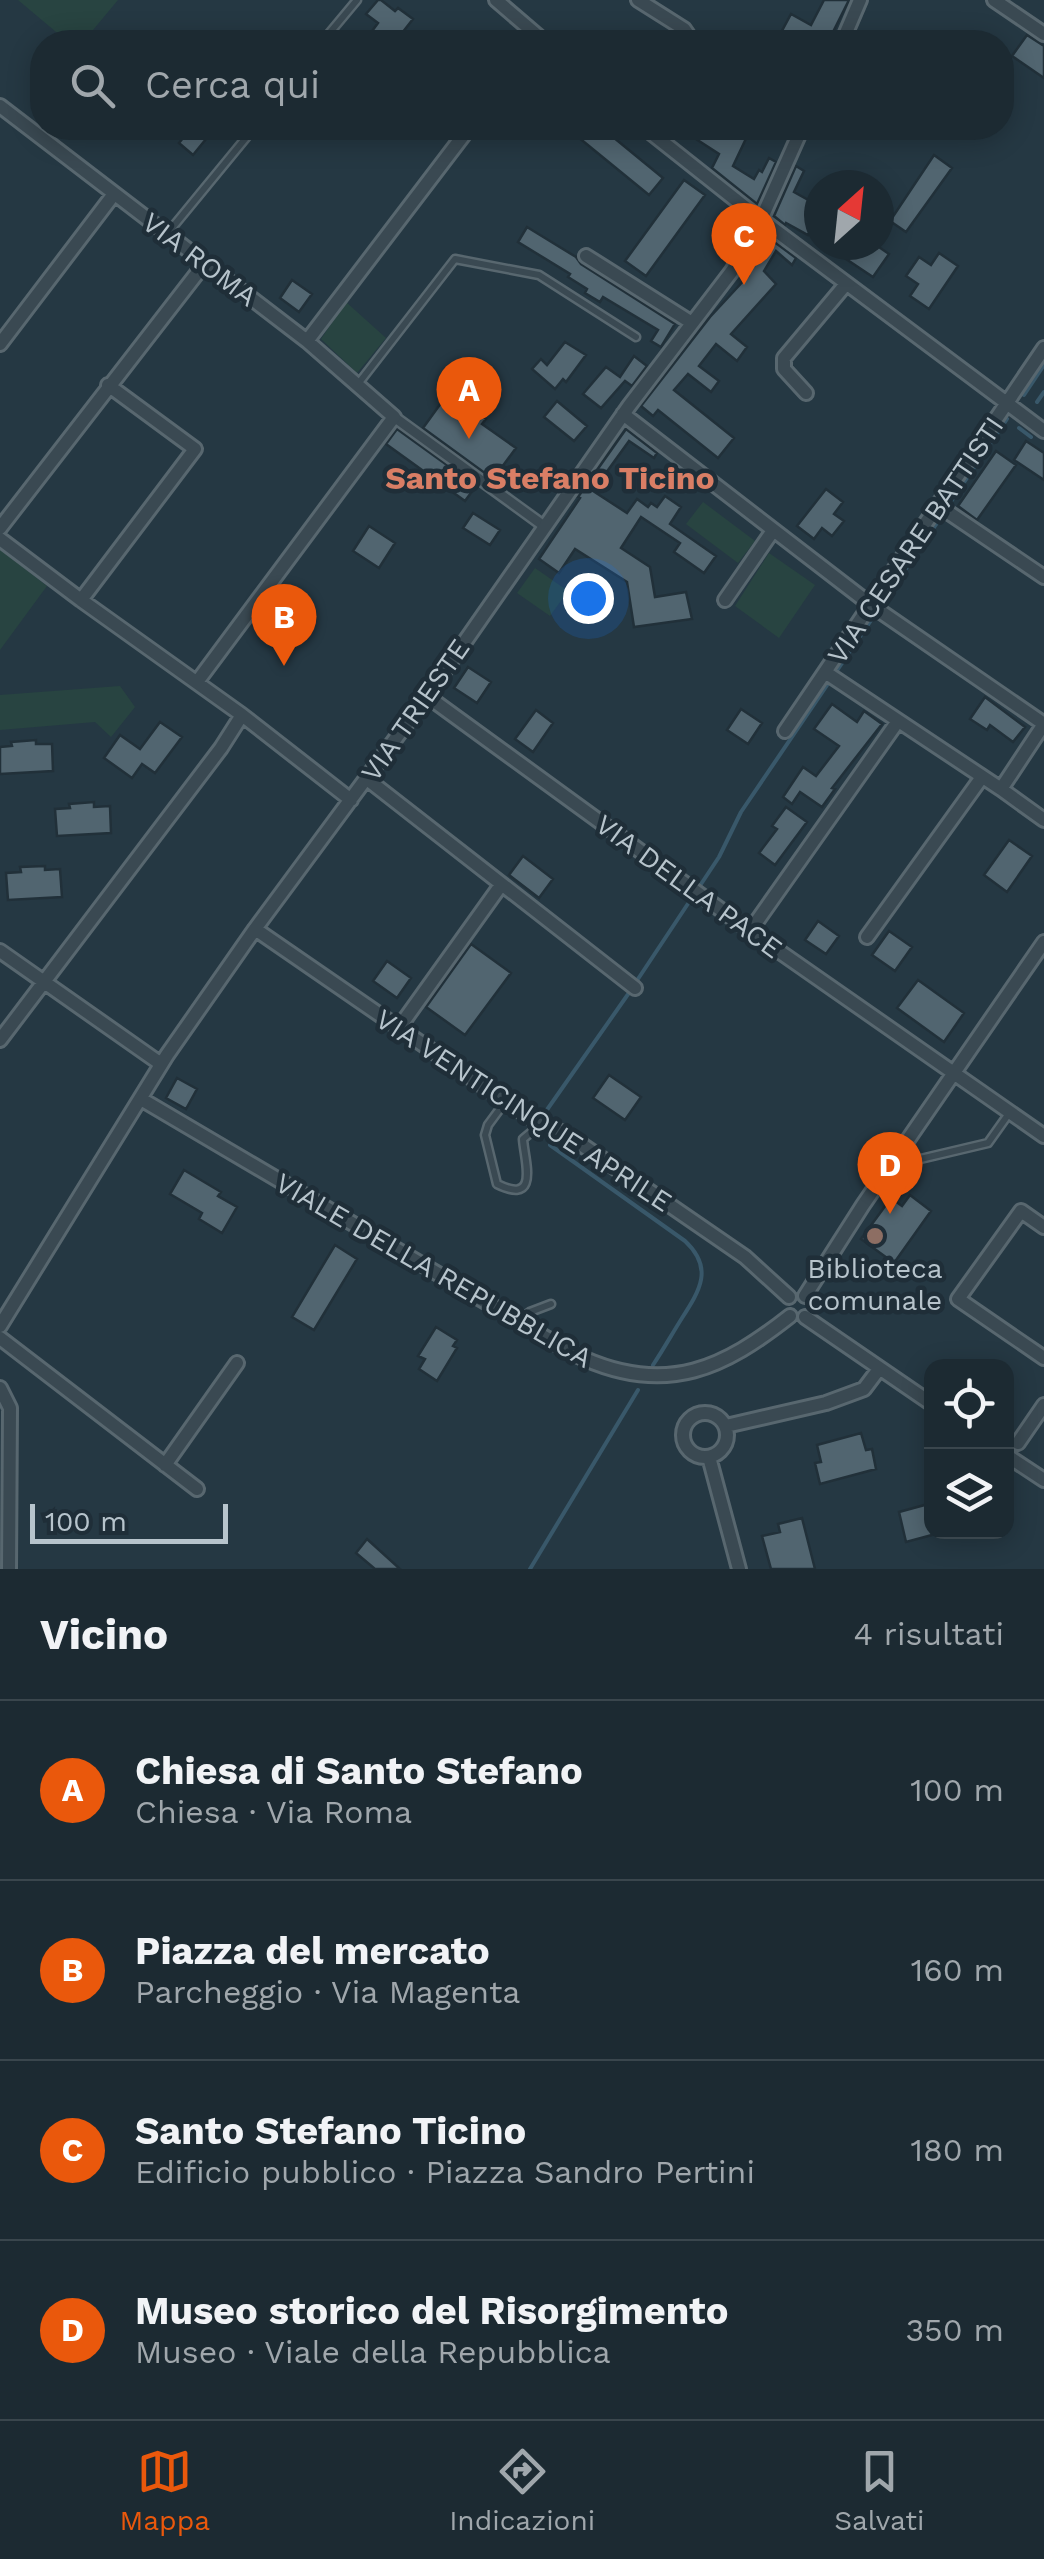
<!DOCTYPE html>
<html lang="it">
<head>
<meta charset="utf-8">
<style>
	body { margin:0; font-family:"Work Sans",sans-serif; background:#29363e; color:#f1f3f6 }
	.controls { position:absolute; right:30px; bottom:30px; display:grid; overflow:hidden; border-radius:20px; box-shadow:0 5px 25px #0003 }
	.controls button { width:90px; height:90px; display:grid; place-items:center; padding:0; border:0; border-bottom:2px solid #3a464d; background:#1c2a32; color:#f1f3f6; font:50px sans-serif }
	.compass { position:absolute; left:804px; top:170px; width:90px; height:90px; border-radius:50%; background:#1c2a32; box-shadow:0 5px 25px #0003; rotate:27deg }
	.scale { position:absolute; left:30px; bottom:25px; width:198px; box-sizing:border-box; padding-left:10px; border:5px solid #b7c4cc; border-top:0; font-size:28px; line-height:35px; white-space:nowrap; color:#b7c4cc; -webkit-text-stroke:8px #1f2e38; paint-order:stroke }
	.you { position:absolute; left:588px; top:598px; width:35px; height:35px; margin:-25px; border:8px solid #fff; border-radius:50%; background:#1a73e8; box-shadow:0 0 0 15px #1a73e833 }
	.badge { display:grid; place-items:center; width:65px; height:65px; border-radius:50%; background:#ea580c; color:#fff; font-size:32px; font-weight:700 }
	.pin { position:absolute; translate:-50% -82px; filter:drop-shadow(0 2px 5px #0008) }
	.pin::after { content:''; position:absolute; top:52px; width:35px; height:30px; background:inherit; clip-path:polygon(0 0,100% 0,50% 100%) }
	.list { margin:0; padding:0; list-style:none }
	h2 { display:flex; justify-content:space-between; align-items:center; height:130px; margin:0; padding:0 40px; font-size:42px }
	h2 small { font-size:32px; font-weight:400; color:#a0a7ac }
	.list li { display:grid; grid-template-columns:65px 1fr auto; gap:30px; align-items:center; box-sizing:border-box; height:180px; padding:0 40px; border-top:2px solid #3a464d }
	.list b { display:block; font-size:38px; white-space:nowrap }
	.list p { margin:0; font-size:32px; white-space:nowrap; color:#a0a7ac }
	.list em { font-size:32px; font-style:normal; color:#a0a7ac }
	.icon { flex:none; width:55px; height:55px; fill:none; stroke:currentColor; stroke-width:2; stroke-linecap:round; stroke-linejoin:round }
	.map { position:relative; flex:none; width:1044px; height:1569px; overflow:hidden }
	.search { position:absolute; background:#1c2a32; box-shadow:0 5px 25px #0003; left:30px; right:30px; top:30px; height:110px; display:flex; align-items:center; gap:25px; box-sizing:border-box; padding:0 35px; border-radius:40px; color:#a0a7ac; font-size:38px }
	.sheet { height:850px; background:#1c2a32 }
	nav { display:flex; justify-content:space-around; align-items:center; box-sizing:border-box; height:140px; border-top:2px solid #3a464d; background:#1c2a32; font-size:28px; color:#a0a7ac }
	nav a { display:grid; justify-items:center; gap:5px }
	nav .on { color:#ea580c }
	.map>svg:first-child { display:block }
</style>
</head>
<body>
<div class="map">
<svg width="1044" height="1569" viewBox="0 0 1044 1569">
	<rect width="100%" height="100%" fill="#253843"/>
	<path fill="#284441" d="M18 0H118L83 42H68Z
		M346 302 386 338 357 373 321 339Z
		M703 502 755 541 738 563 686 524Z
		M0 549 47 586 0 650Z
		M769 553 815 585 779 638 735 606Z
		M535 568 568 591 550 616 517 593Z
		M120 686 135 707 111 737 95 722 0 730V695Z"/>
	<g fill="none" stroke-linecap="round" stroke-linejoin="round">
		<path stroke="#39586a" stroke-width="4" d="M1024 395 1044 365
			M1037 402 1044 392
			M1019 428 1031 437
			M948 506 1007 419
			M881 605 943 514
			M636 982 719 857 741 812 876 613
			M544 1114 631 990
			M550 1145 685 1241C714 1268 700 1290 682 1318 672 1334 663 1350 653 1365
			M530 1569 638 1390"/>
	</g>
	<path fill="#516570" stroke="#213039" stroke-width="2.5" d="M378 0H381L395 11 398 8 413 19 395 42H364L378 23 366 14Z
		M824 0H849L828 42H776L791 14 811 25Z
		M1027 35 1044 46V78L1012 56Z
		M191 128H215L193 155 179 143Z
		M567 128H602L663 178 649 195Z
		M679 128H751L733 166 754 179 759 170 762 172 769 158 776 162 757 204 712 168 719 154Z
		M934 155 952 168 906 232 890 221Z
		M796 166 804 171 794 192 819 206V216L808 235 786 223 785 225 774 216Z
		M684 180 705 195 646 276 625 261Z
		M527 227 576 257 581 264 675 324 661 347 651 341 658 330 603 297 600 302 585 293 587 289 568 277 570 274 518 242Z
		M765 235 796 258 792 265 776 251 764 271 776 284 731 334 747 347 737 361 716 344 699 366 719 381 711 392 688 374 674 390 734 438 718 458 658 410 653 416 641 406 710 317 748 276 743 272Z
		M843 245H876L889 254 873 277 837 253Z
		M939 253 958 266 929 309 910 296 918 284 906 276 919 257 931 265Z
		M292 280 312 294 299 312 280 298Z
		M565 342 586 355 566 382 563 379 555 389 532 369 541 359 547 365Z
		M634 356 647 366 632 386 625 381 601 408 583 394 606 367 620 377Z
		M449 392 486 419 482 424 516 448 493 479 423 428Z
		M557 401 587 426 574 441 544 417Z
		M397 429 476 486 465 501 386 444Z
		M626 429 657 453 654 458 629 441 593 491 627 513 637 499 648 507 651 503 657 507 665 496 681 507 670 524 716 556 704 573 674 552 680 543 641 517 621 548 650 567 655 597 686 592 692 619 634 627 627 582 575 549 559 573 539 559 580 498 578 497Z
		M1026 441 1044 453V480L1014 460Z
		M996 451 1016 465 977 520 958 506Z
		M826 489 843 502 834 514 844 521 832 536 822 528 814 539 797 526Z
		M473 513 500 530 490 545 463 528Z
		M369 526 395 543 379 568 353 551Z
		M468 667 491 682 477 703 454 688Z
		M985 697 1025 727 1013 742 990 725 987 730 970 719Z
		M832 704 857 722 864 711 882 724 832 788 835 789 822 807 800 792 792 804 783 797 803 767 816 776 839 746 814 729Z
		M741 709 762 723 748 744 727 730Z
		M536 710 553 723 533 752 515 739Z
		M160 722 182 737 155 773 142 764 132 778 104 758 120 735 140 749Z
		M36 740V744H52L53 771 0 774V747L12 746 11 742Z
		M94 802V807L110 806 111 833 57 836 55 809 70 808 69 804Z
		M786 807 807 822 775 865 759 853 777 829 772 826Z
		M1009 840 1032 856 1007 892 984 875Z
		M523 856 553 879 539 898 509 875Z
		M45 866V870L60 869 62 897 8 900 6 873 21 872 20 867Z
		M818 921 839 936 826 954 805 940Z
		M889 931 912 947 895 971 872 955Z
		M471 944 511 973 465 1035 426 1007Z
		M387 961 411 978 397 998 373 981Z
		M918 980 964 1013 944 1042 897 1008Z
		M609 1075 641 1097 625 1120 593 1098Z
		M177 1078 197 1089 186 1109 166 1098Z
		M184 1170 221 1192 218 1196 237 1207 222 1233 199 1219 202 1213 170 1194Z
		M910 1195 931 1211 894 1263 861 1239 891 1198 902 1206Z
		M335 1245 357 1259 314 1330 292 1317Z
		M436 1327 457 1340 453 1346 457 1348 437 1381 419 1369 425 1359 418 1356Z
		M861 1433 866 1450 872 1449 876 1469 820 1484 815 1463 821 1462 817 1445Z
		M932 1503V1535L906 1542 899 1512Z
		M802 1518 815 1569H771L762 1536 780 1532 778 1524Z
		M367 1539 400 1569H375L356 1553Z"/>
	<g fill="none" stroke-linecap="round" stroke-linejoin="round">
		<defs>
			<path id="service" d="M322 42 357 0
				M167 234 254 128
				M358 384 455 259 539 275 636 337
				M505 1102 488 1125 485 1135 497 1184C541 1206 524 1159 523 1139L541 1124
				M899 1156 906 1161H912L988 1143 1010 1112
				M519 1320 530 1312 551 1304"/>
			<path id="pedestrian" d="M394 417 544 526"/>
			<path id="minor" d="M496 0 545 42
				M638 0 684 29 693 42
				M994 0 1044 34
				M842 42 860 0
				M0 106 307 341 394 417 197 682
				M645 128 751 212 1044 431
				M586 256 692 323
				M307 341 469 128
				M0 344 114 194
				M806 393 784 369V358L846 284
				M623 414 871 605 1044 724
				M939 506 1044 577
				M0 528 205 263
				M0 539 81 600 242 715 351 800
				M81 600 195 449 108 385
				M725 600 772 532
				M825 672 1001 789 1044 820
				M427 696 750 931 1044 1136
				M785 731 1044 348
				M367 779 635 988
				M1001 789 1044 724
				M255 929 505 1101 533 1119 569 1136 745 1257 789 1297
				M750 931 898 721
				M867 937 982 777
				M0 951 161 1064
				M398 1029 501 885
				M0 1040 221 748 242 715
				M141 1099 518 1321C540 1334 562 1349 585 1359 668 1395 724 1368 790 1316
				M1044 1227 1021 1211 958 1299 1044 1358
				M805 1296 863 1205 1044 942
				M805 1317 932 1404
				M0 1326 167 1055 255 929 427 696 629 406 732 271 756 231 802 128
				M0 1338 197 1489
				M0 1388 10 1408 9 1569
				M683 1435a22 22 0 1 1 44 0a22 22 0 1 1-44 0Z
				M726 1426 826 1403 864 1389 879 1369
				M1018 1443 1044 1405
				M1006 1455 1044 1480
				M709 1457 739 1569
				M165 1465 237 1363"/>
		</defs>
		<use href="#service" stroke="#58676f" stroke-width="11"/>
		<use href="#pedestrian" stroke="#58676f" stroke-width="14"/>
		<use href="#minor" stroke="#58676f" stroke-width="18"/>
		<use href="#service" stroke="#3a4952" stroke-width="6"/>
		<use href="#pedestrian" stroke="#3a4952" stroke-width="9"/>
		<use href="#minor" stroke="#3a4952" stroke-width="12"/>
	</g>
	<circle fill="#8d6e63" stroke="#1f2e38" stroke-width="4" cx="875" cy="1236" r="10"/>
	<g text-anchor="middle" stroke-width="9" stroke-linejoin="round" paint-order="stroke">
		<g font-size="28" fill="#b7c4cc" stroke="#1f2e38">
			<text transform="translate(200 259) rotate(37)" y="10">VIA ROMA</text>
			<text transform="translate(915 540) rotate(-56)" y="10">VIA CESARE BATTISTI</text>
			<text transform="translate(415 710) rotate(-55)" y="10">VIA TRIESTE</text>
			<text transform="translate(689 886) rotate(36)" y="10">VIA DELLA PACE</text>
			<text transform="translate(524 1110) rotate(33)" y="10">VIA VENTICINQUE APRILE</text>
			<text transform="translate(434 1270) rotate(30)" y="10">VIALE DELLA REPUBBLICA</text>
		</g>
		<g font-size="28" fill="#b7c4cc" stroke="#1f2e38">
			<text x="875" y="1278">Biblioteca<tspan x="875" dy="32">comunale</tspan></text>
		</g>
		<g font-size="32" font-weight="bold" fill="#d97e65" stroke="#1f2e38">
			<text x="550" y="489">Santo Stefano Ticino</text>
		</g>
	</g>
</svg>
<div class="controls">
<button><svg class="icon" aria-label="locate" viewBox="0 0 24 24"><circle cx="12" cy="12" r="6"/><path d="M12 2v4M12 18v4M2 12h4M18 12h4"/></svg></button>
<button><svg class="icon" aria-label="layers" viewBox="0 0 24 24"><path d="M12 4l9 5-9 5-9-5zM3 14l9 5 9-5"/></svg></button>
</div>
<svg class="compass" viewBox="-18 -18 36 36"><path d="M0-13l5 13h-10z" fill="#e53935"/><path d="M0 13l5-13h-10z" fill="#a0a7ac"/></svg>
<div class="scale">100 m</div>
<div class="you"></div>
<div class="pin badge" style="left:469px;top:439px">A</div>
<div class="pin badge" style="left:284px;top:666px">B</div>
<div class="pin badge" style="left:744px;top:285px">C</div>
<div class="pin badge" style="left:890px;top:1214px">D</div>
<div class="search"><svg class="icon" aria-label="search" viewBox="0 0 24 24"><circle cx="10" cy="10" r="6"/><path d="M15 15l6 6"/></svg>Cerca qui</div>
</div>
<section class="sheet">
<h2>Vicino<small>4 risultati</small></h2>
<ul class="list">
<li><span class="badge">A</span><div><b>Chiesa di Santo Stefano</b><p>Chiesa · Via Roma</p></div><em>100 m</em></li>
<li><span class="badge">B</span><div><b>Piazza del mercato</b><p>Parcheggio · Via Magenta</p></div><em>160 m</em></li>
<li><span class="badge">C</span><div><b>Santo Stefano Ticino</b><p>Edificio pubblico · Piazza Sandro Pertini</p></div><em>180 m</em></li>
<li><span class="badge">D</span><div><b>Museo storico del Risorgimento</b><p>Museo · Viale della Repubblica</p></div><em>350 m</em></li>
</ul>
</section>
<nav>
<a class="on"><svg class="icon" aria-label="map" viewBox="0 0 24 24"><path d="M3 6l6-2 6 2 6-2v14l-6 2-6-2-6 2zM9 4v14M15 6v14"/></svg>Mappa</a>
<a><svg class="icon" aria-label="directions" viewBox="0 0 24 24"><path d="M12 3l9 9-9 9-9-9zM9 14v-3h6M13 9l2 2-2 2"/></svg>Indicazioni</a>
<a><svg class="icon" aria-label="saved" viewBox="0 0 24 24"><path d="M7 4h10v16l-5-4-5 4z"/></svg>Salvati</a>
</nav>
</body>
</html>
